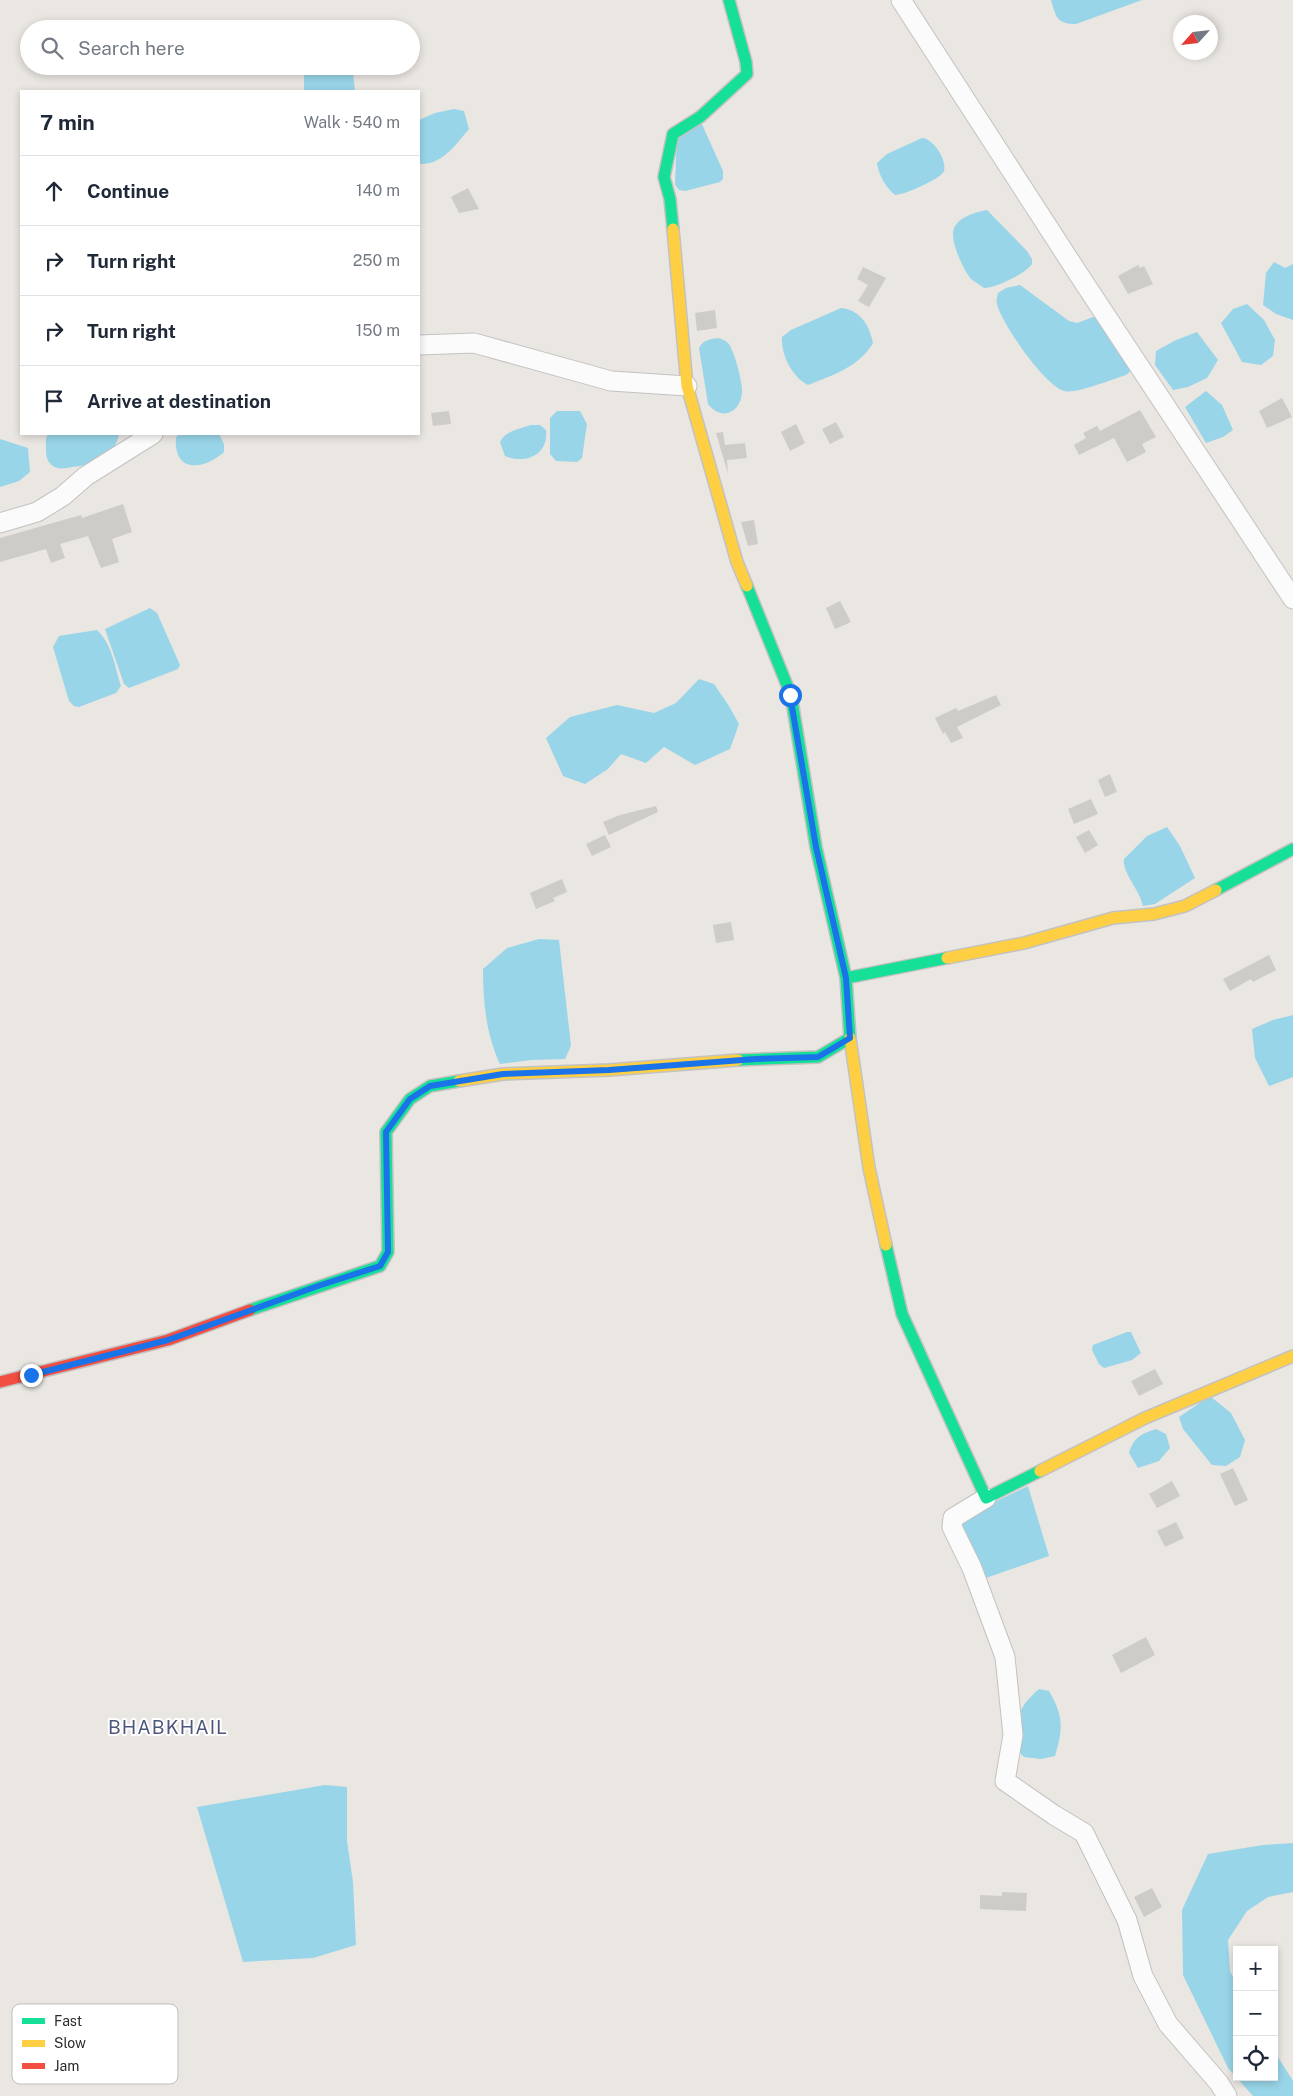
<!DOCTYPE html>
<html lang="en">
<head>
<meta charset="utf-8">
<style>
	body { margin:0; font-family:"Public Sans",sans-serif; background:#f2f2f3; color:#1f2937 }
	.controls { position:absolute; right:15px; bottom:15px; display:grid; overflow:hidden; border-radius:0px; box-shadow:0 2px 8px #0003 }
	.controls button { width:45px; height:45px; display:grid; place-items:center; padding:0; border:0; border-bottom:1px solid #e0e1e3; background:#fff; color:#1f2937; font:25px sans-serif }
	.compass { position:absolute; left:1173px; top:15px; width:45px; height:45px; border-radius:50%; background:#fff; box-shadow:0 2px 8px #0003; rotate:243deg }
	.stop { position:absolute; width:15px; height:15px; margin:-11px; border:4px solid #1a73e8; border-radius:50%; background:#fff }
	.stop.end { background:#1a73e8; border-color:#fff; box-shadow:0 1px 5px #0008 }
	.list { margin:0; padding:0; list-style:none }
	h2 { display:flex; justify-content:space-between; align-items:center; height:65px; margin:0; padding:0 20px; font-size:21px }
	h2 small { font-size:16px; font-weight:400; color:#747a83 }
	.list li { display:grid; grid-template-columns:32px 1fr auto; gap:15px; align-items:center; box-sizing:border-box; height:70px; padding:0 20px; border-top:1px solid #e0e1e3 }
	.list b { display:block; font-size:19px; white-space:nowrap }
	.list em { font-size:16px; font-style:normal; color:#747a83 }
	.icon { flex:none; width:28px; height:28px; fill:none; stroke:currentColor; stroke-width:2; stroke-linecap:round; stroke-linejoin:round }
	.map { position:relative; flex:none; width:1293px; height:2096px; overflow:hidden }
	.search { position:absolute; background:#fff; box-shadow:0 2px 8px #0003; left:20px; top:20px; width:400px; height:55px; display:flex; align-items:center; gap:12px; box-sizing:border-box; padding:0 18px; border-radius:28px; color:#747a83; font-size:19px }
	.panel { position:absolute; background:#fff; box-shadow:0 2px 8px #0003; left:20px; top:90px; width:400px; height:345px; border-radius:0px }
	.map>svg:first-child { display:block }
</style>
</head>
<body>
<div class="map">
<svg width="1293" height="2096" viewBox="0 0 1293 2096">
	<rect width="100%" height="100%" fill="#eae6e2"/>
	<path fill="#98d5e8" d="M1051 0H1142L1076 24C1056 24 1056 16 1051 0Z
		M307 66H348L353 73 355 91H304V72Z
		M454 109 464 111 469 129C455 145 443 165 419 164V120L435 113Z
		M701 122 723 171V179L720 182 685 191 679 190 675 185 677 134Z
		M922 138C934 139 947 160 944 171 941 179 904 195 895 195 887 189 878 174 877 163L887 154Z
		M987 210 1027 251 1032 259V264C1025 274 996 288 984 288 980 285 975 282 971 279 964 271 949 240 954 228 959 217 976 212 987 210Z
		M1274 262 1285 268 1293 264V320L1276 314 1263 305 1266 273Z
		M1020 285 1069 321 1077 323 1096 316 1132 370 1126 375 1120 377C1108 381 1075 394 1064 391 1044 385 1002 324 997 304 996 301 997 297 998 293L1006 288Z
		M1247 304 1264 320 1275 340 1273 356 1261 365 1242 362 1221 323 1233 309Z
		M841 308C860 310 869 324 873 343 859 367 833 375 808 385 792 377 781 355 782 337L791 330Z
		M1197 332 1218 360 1207 378 1188 387 1173 390 1155 365 1156 351 1176 340Z
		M718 338C721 339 725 340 728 343 734 349 743 384 742 392 741 412 722 422 708 404L699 348C703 340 710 339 718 338Z
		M1206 391 1222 405 1233 430 1223 437 1206 443 1185 407Z
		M557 411H580L587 424 582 458 577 462 556 461 550 454V418Z
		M531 425H540L546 430C549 454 526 465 505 456L500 442C505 431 519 429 531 425Z
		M48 434H119C115 458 93 465 72 467 66 468 58 470 53 466 47 462 46 456 46 449 46 443 45 439 48 434Z
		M180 434H219L224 444V452C204 470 173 474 176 437Z
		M0 439 28 448 30 472 19 481 0 487Z
		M150 608 157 613 180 665 178 669 129 688 124 684 105 629Z
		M97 630C112 644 115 667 121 686L116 693 79 707 74 706 69 701 53 647 59 636Z
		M699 679 714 684 729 706 739 724 730 749 695 765 664 747 646 763 621 754 608 769 585 784 563 776 546 738 570 717 617 705 654 713 676 703Z
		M1167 827 1180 846 1195 878 1155 904 1143 906C1140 890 1122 873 1124 859L1147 836Z
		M539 939 559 940 571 1046 565 1059 531 1060 500 1064C486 1034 483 1002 483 969L507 948Z
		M1293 1015V1077L1269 1086 1255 1058 1252 1029 1273 1020Z
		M1127 1332H1131L1141 1353 1132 1360 1104 1368 1099 1364 1092 1350 1093 1345Z
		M1210 1396 1231 1413 1245 1440 1240 1457 1226 1466 1212 1465 1183 1429 1179 1417Z
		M1156 1429 1166 1434 1170 1448 1159 1461 1138 1468 1129 1453C1134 1437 1141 1434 1156 1429Z
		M1028 1486 1049 1556 983 1579 955 1521Z
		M1039 1689 1049 1691C1064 1717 1063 1728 1055 1756L1041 1759 1024 1757 1016 1749C1017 1719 1015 1710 1039 1689Z
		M325 1785 347 1787V1841L353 1882 356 1945 313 1958 243 1962 197 1807Z
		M1293 1843V1892L1268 1897 1247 1911 1228 1940 1230 1971 1237 1985V2077H1274V2051L1293 2081V2096H1253L1228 2068 1183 1975 1182 1910 1208 1854 1263 1845Z"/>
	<path fill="#ceccc9" d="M468 188 479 209 459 213 451 197Z
		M1138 265 1140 268 1144 266 1153 284 1128 294 1118 276Z
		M863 267 886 278 869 307 858 301 868 285 857 279Z
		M715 310 717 328 697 331 695 313Z
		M1282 398 1292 417 1267 428 1259 411Z
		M1140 410 1156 437 1142 444 1146 452 1127 462 1114 438 1079 455 1074 445 1086 438 1083 433 1097 426 1100 431Z
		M449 411 451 424 433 426 431 413Z
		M836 422 844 437 830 444 822 429Z
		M796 424 805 443 790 451 781 432Z
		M723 432 725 445 745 443 747 458 727 460 728 474 716 433Z
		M123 504 132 532 112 539 119 562 101 568 88 536 60 544 65 558 51 563 46 549 0 562V538L81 515 82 518Z
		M754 520 758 544 748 546 741 522Z
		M840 601 851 622 835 629 826 608Z
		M996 695 1001 705 957 727 963 738 951 743 945 732 943 734 935 718 956 708 958 711Z
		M1110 774 1117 792 1105 797 1098 780Z
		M1091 799 1098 814 1074 824 1068 809Z
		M656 806 658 812 609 835 603 822 620 815Z
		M1089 830 1098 845 1085 853 1076 837Z
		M605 835 611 847 592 856 586 844Z
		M562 879 567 892 553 898 555 901 536 909 530 893Z
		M731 922 734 940 716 943 713 925Z
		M1269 955 1276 970 1253 982 1251 979 1230 991 1223 979Z
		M1155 1369 1163 1384 1139 1396 1131 1381Z
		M1233 1468 1248 1500 1235 1506 1220 1474Z
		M1172 1481 1180 1496 1157 1508 1149 1494Z
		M1176 1522 1184 1538 1165 1547 1157 1531Z
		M1146 1637 1155 1655 1121 1673 1112 1655Z
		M1152 1888 1162 1907 1144 1917 1134 1897Z
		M1002 1892 1027 1893 1026 1911 980 1909V1895L1002 1896Z"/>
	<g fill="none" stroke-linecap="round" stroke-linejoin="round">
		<defs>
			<path id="street" d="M901 0 1079 275 1293 599
				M419 345 474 343 611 381 687 386
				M0 523 37 512 63 496 86 476 153 434
				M986 1498 953 1518 952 1527 972 1568 1005 1657 1013 1735 1005 1781 1054 1815 1084 1833 1127 1920 1143 1976 1168 2024 1219 2083 1227 2096"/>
			<path id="fast" d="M673 229 670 199 664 177 673 134 700 117 747 74 746 62 729 0
				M747 586 791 695 816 847 846 978
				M1216 890 1293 849
				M738 1060 818 1057 850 1038 846 978 947 958
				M886 1245 902 1314 986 1498 1040 1471
				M250 1310 380 1266 388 1252 386 1132 410 1099 430 1086 459 1081"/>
			<path id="slow" d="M673 229 687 386 737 562 747 586
				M947 958 1024 943 1113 918 1154 914 1185 906 1216 890
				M850 1038 869 1168 886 1245
				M459 1081 503 1074 609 1070 738 1060
				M1040 1471 1145 1418 1293 1356"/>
			<path id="jam" d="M0 1382 168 1340 250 1310"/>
		</defs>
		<use href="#street" stroke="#c3c2c2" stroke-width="21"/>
		<use href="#fast" stroke="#c3c2c2" stroke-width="14"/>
		<use href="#slow" stroke="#c3c2c2" stroke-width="14"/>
		<use href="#jam" stroke="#c3c2c2" stroke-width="14"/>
		<use href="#street" stroke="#fcfbfb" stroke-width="19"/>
		<use href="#fast" stroke="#16e098" stroke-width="11"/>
		<use href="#slow" stroke="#ffcf43" stroke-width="11"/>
		<use href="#jam" stroke="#f24e42" stroke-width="11"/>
	</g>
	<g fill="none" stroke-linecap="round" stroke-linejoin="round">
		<path stroke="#1a73e8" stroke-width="6" d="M31 1375 168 1340 318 1286 380 1266 388 1252 386 1132 410 1099 430 1086 503 1074 609 1070 756 1059 818 1057 850 1038 846 978 816 847 790 695"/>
	</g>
	<g text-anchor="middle" stroke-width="4" stroke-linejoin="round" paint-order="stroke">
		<g font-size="19" letter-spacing="1" fill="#4d567b" stroke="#fff">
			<text x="168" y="1734">BHABKHAIL</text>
		</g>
	</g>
	<rect x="12" y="2004" width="166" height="80" rx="8" fill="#fff" stroke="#bfbfbf" stroke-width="1"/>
	<rect x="22" y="2018" width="23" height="6" fill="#16e098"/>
	<rect x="22" y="2040" width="23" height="7" fill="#ffcf43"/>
	<rect x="22" y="2063" width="23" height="6" fill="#f24e42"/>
	<g font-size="14" fill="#2b2b2b">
		<text x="54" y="2026">Fast</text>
		<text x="54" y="2048">Slow</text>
		<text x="54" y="2071">Jam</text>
	</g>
</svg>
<div class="controls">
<button>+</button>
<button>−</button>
<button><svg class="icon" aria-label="locate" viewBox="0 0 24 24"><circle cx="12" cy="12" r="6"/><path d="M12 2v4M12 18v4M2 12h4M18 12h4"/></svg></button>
</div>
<svg class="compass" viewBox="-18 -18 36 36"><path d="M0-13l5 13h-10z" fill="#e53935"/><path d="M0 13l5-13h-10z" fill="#747a83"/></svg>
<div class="stop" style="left:790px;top:695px"></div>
<div class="stop end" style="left:31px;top:1375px"></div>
<div class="search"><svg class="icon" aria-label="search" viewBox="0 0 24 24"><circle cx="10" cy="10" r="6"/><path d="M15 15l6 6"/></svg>Search here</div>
<section class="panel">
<h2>7 min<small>Walk · 540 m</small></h2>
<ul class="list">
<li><svg class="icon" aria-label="ahead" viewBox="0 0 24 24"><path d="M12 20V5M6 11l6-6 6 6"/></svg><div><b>Continue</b></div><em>140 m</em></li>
<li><svg class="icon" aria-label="right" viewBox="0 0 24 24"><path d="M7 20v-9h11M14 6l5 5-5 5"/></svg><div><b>Turn right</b></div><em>250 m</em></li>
<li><svg class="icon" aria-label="right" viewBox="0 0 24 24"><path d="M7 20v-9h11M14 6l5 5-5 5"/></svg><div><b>Turn right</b></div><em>150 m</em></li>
<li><svg class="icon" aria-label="arrive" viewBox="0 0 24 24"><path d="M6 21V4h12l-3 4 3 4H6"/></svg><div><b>Arrive at destination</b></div></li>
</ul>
</section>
</div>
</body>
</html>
